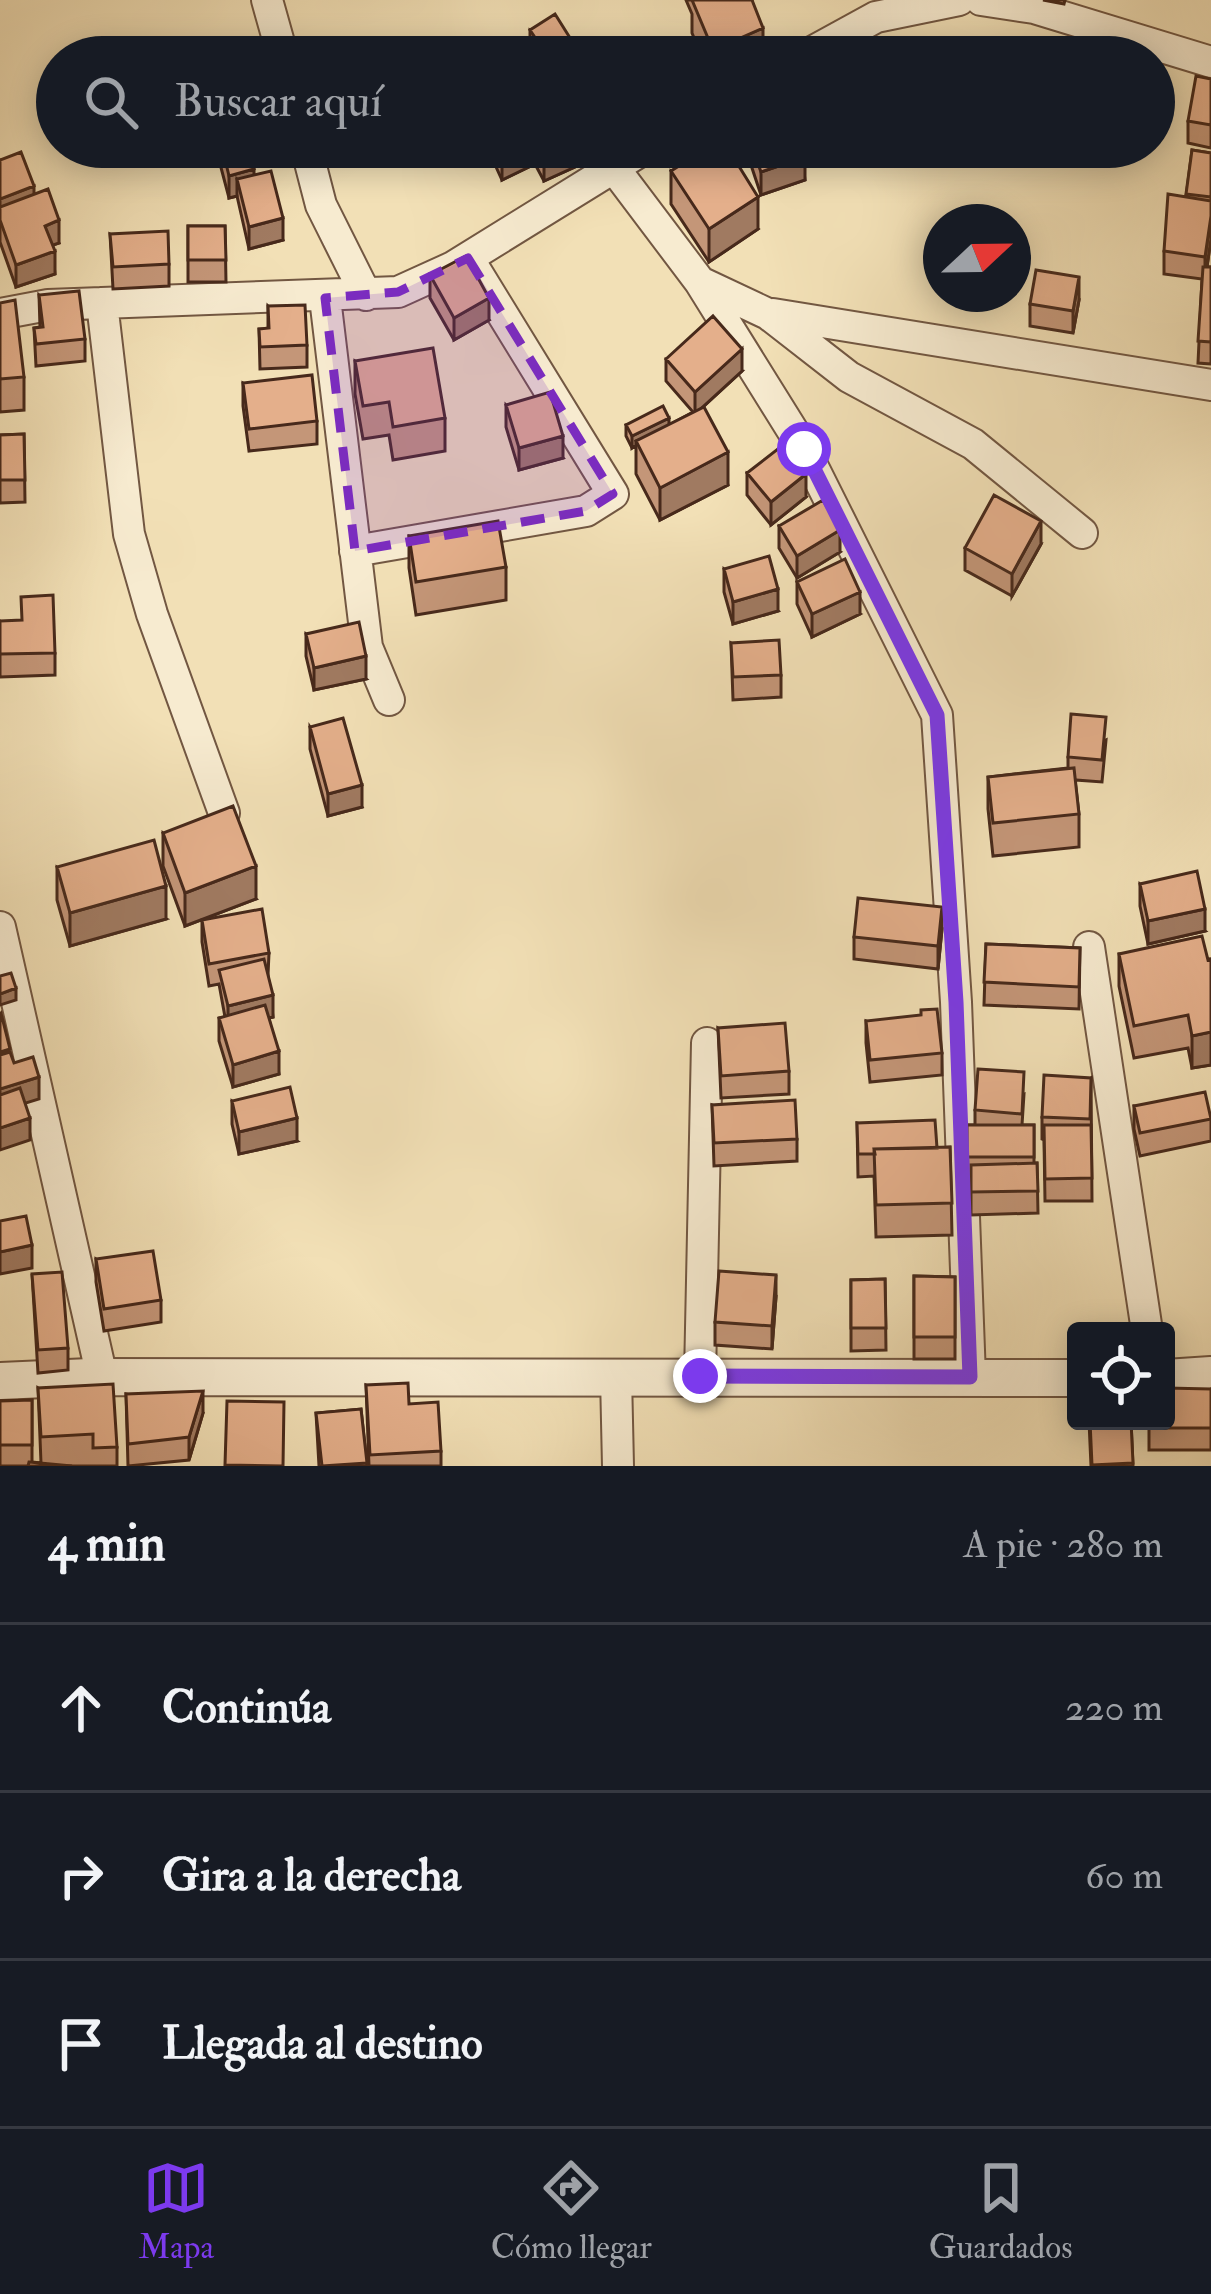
<!DOCTYPE html>
<html lang="es">
<head>
<meta charset="utf-8">
<style>
	body { margin:0; font-family:"IM FELL Double Pica",serif; background:#242831; color:#f1f3f6 }
	.controls { position:absolute; right:36px; bottom:36px; display:grid; overflow:hidden; border-radius:12px; box-shadow:0 6px 30px #0003 }
	.controls button { width:108px; height:108px; display:grid; place-items:center; padding:0; border:0; border-bottom:3px solid #363941; background:#171b24; color:#f1f3f6; font:60px sans-serif }
	.compass { position:absolute; left:923px; top:204px; width:108px; height:108px; border-radius:50%; background:#171b24; box-shadow:0 6px 30px #0003; rotate:68deg }
	.stop { position:absolute; width:36px; height:36px; margin:-27px; border:9px solid #7c3aed; border-radius:50%; background:#fff }
	.stop.end { background:#7c3aed; border-color:#fff; box-shadow:0 3px 12px #0008 }
	.list { margin:0; padding:0; list-style:none }
	h2 { display:flex; justify-content:space-between; align-items:center; height:156px; margin:0; padding:0 48px; font-size:51px }
	h2 small { font-size:39px; font-weight:400; color:#9ea1a6 }
	.list li { display:grid; grid-template-columns:78px 1fr auto; gap:36px; align-items:center; box-sizing:border-box; height:168px; padding:0 48px; border-top:3px solid #363941 }
	.list b { display:block; font-size:45px; white-space:nowrap }
	.list em { font-size:39px; font-style:normal; color:#9ea1a6 }
	.icon { flex:none; width:66px; height:66px; fill:none; stroke:currentColor; stroke-width:2; stroke-linecap:round; stroke-linejoin:round }
	.map { position:relative; flex:none; width:1211px; height:1466px; overflow:hidden }
	.search { position:absolute; background:#171b24; box-shadow:0 6px 30px #0003; left:36px; right:36px; top:36px; height:132px; display:flex; align-items:center; gap:30px; box-sizing:border-box; padding:0 42px; border-radius:66px; color:#9ea1a6; font-size:45px }
	.sheet { height:660px; background:#171b24 }
	nav { display:flex; justify-content:space-around; align-items:center; box-sizing:border-box; height:168px; border-top:3px solid #363941; background:#171b24; font-size:33px; color:#9ea1a6 }
	nav a { display:grid; justify-items:center; gap:6px }
	nav .on { color:#7c3aed }
	.map>svg:first-child { display:block }
</style>
</head>
<body>
<div class="map">
<svg width="1211" height="1466" viewBox="0 0 1211 1466">
	<rect width="100%" height="100%" fill="#f2e0b6"/>
	<filter id="stains"><feTurbulence type="fractalNoise" baseFrequency=".00167" numOctaves="4"/><feColorMatrix values="0 0 0 0 .2 0 0 0 0 .09 0 0 0 0 .02 0 0 0 .5 -.17"/></filter>
	<radialGradient id="worn" r=".72"><stop offset=".6" stop-color="#630" stop-opacity="0"/><stop offset="1" stop-color="#630" stop-opacity=".3"/></radialGradient>
	<g fill="none" stroke-linecap="round" stroke-linejoin="round">
		<defs>
			<path id="minor" d="M267 0 283 57
				M981 0 1034 8 1211 62
				M803 57 876 17 959 0
				M306 147 321 205 366 295
				M614 168 700 282 768 314 849 377 973 444 1082 533
				M700 282 804 449 937 715 956 1002 970 1377
				M325 298 367 647 389 700
				M102 303 129 534 152 614 224 813
				M0 314 48 305 398 292 453 267 647 147
				M773 314 1211 385
				M355 551 586 511 613 494 468 258
				M0 927 102 1377
				M1089 947 1147 1331
				M616 1376 618 1466
				M700 1376 707 1043"/>
			<path id="tertiary" d="M1166 1378 1211 1375
				M0 1381 90 1377 1076 1378"/>
		</defs>
		<use href="#minor" stroke="#725742" stroke-width="34"/>
		<use href="#tertiary" stroke="#725742" stroke-width="40"/>
		<use href="#minor" stroke="#f7ebd0" stroke-width="30"/>
		<use href="#tertiary" stroke="#f7ebd0" stroke-width="36"/>
	</g>
	<path fill="#c49678" stroke="#47291b" stroke-width="3" d="M686 0H752L763 57H702L692 33V14Z
		M1043 0H1065L1064 4Z
		M530 30 582 57H534L530 52Z
		M1211 79V148L1188 143V121Z
		M219 147H247L254 175 283 240 249 249 237 196 229 198 219 160Z
		M487 147H577V166L544 181 535 164 502 180Z
		M745 147H801L805 180 761 195Z
		M1192 150 1211 153V239L1207 267H1211V364L1198 363 1202 279 1164 274V251L1186 197Z
		M0 160 34 194 59 243 52 245 55 274 16 287 0 242Z
		M671 171 758 229 709 262 671 204Z
		M188 226H225L226 282H188Z
		M110 234 169 264V286L113 289Z
		M430 275 489 320 454 340 430 298Z
		M39 295 85 339V361L36 366 34 328 40 327Z
		M1079 300 1073 333 1030 326V304Z
		M0 303 24 377V410L0 412Z
		M268 306 307 345V367L260 369 259 329H268Z
		M666 359 742 371 702 408 728 485 660 520 636 474V445L632 448 626 436V425H669L693 412 666 381Z
		M355 361 445 418V451L393 460 389 435 363 439 355 394Z
		M243 383 317 421V444L249 451 243 406Z
		M506 405 563 458 519 470 506 427Z
		M24 434 25 502 0 503V435Z
		M747 473 806 497 771 525 747 495Z
		M779 526 840 552 797 578 779 548Z
		M409 536 506 567V600L416 615 409 568Z
		M1041 544 1012 596 965 570V548Z
		M724 569 778 611 733 624 724 592Z
		M797 582 860 614 812 637 797 604Z
		M0 621 55 653V675L0 677Z
		M306 634 366 679 314 690 306 656Z
		M731 643 781 675V697L733 700Z
		M310 727 362 807 328 816 310 749Z
		M1106 740 1102 782 1075 780 1079 814V847L993 856 988 809V777L1068 768V757Z
		M163 833 256 899 185 926 163 866Z
		M57 867 166 919 70 946 57 900Z
		M1140 884 1205 931 1148 944 1140 906Z
		M202 920 269 953 268 975 273 1017 269 1018 279 1074 233 1087 219 1041V1018L225 1017 219 984 209 986 202 942Z
		M942 929 938 969 854 959V937Z
		M986 944 1080 948 1079 1009 984 1005Z
		M1119 954 1211 959V1065L1192 1068 1188 1048 1134 1058 1119 986Z
		M866 1021 942 1053V1075L870 1082 866 1043Z
		M718 1028 789 1071V1094L721 1098Z
		M1091 1078 1092 1201H1045L1044 1140 1042 1139V1117Z
		M1024 1094 1022 1125H1034V1163H1037L1038 1213 971 1215V1179H967V1125H975V1110Z
		M232 1101 297 1141 239 1154 232 1124Z
		M712 1105 797 1139V1161L714 1166Z
		M1134 1106 1211 1119V1141L1140 1156 1134 1129Z
		M857 1123 937 1148 950 1147 952 1235 876 1237 874 1176 858 1177Z
		M96 1259 161 1300V1322L104 1331 96 1282Z
		M32 1274 68 1348V1370L38 1373Z
		M914 1276 955 1277V1359H914Z
		M885 1279 886 1350 851 1351V1280Z
		M776 1297 772 1349 715 1345V1322Z
		M366 1385 409 1404 441 1451V1466H369Z
		M38 1388 117 1447V1466H0V1401L32 1400V1462L41 1463Z
		M1211 1389V1450H1149V1421Z
		M126 1394 203 1413 189 1460 128 1466Z
		M361 1409 367 1466H319L316 1413Z
		M1089 1421H1131L1133 1466H1091Z"/>
	<path fill="#a07a61" stroke="#47291b" stroke-width="3" d="M763 28V57H713V50Z
		M502 147H535V164L502 180Z
		M547 147H577V166L544 181V149Z
		M805 157V180L761 195V172Z
		M254 169V192L237 179V196L229 198V176Z
		M34 186V209L0 220V199Z
		M758 197V229L709 262V229Z
		M1211 216V239L1205 280V257Z
		M283 218V240L249 249V227Z
		M59 220V243L45 248V226Z
		M55 251V274L16 287V265Z
		M1079 277V300L1073 333V311Z
		M489 298V320L454 340V318Z
		M742 349V371L695 414V392Z
		M669 418V429L636 441V445L632 448V436Z
		M563 436V458L519 470V448Z
		M728 452V485L660 520V488Z
		M806 474V497L771 525V502Z
		M1041 521V544L1012 596V574Z
		M840 530V552L797 578V556Z
		M778 589V611L733 624V602Z
		M860 592V614L812 637V614Z
		M366 656V679L314 690V668Z
		M362 785V807L328 816V794Z
		M256 866V899L185 926V893Z
		M166 886V919L70 946V913Z
		M942 907V929L938 969V946Z
		M1205 909V931L1148 944V921Z
		M16 988V1000L0 1005V994Z
		M273 995V1017L228 1028V1006Z
		M1211 1032V1065L1192 1068V1036Z
		M279 1051V1074L233 1087V1065Z
		M39 1077V1099L0 1111V1089Z
		M30 1118V1140L0 1150V1128Z
		M297 1118V1141L239 1154V1132Z
		M32 1245V1268L0 1274V1252Z
		M776 1275V1297L772 1349V1326Z
		M203 1391V1413L189 1460V1437Z"/>
	<path fill="#e4af8b" stroke="#47291b" stroke-width="3" d="M692 0H752L763 28 713 50Z
		M555 14 582 57H548L530 30Z
		M400 42 407 57H365Z
		M899 42 906 57H865Z
		M1196 76 1211 79V125L1188 121Z
		M222 147H247L254 169 229 176Z
		M709 147H727L758 197 709 229 671 171Z
		M752 147H801L805 157 761 172Z
		M1192 150 1211 153V197L1186 194Z
		M21 152 34 186 0 199V160Z
		M271 171 283 218 249 227 237 179Z
		M48 189 59 220 45 226 55 251 16 265 0 220V207Z
		M1168 194 1211 201V216L1205 257 1164 251Z
		M188 226H225L226 260H188Z
		M168 231 169 264 113 267 110 234Z
		M466 256 489 298 454 318 430 275Z
		M1203 267H1211V342L1198 341Z
		M1036 270 1079 277 1073 311 1030 304Z
		M79 291 85 339 36 344 34 328 43 327 39 295Z
		M15 300 24 377 0 379V303Z
		M305 305 307 345 260 347 259 329 269 328 268 306Z
		M713 316 742 349 695 392 666 359Z
		M433 348 445 418 393 427 389 402 363 406 355 361Z
		M312 375 317 421 249 429 243 383Z
		M550 392 563 436 519 448 506 405Z
		M663 406 669 418 632 436 626 425Z
		M704 407 728 452 660 488 636 441Z
		M24 434 25 480H0V435Z
		M783 445 806 474 771 502 747 473Z
		M994 495 1041 521 1012 574 965 548Z
		M823 500 840 530 797 556 779 526Z
		M498 521 506 567 416 582 409 536Z
		M769 556 778 589 733 602 724 569Z
		M845 559 860 592 812 614 797 582Z
		M53 595 55 653 0 654V621L22 620 21 597Z
		M359 622 366 656 314 668 306 634Z
		M779 640 781 675 733 677 731 643Z
		M1071 714 1106 717 1102 760 1068 757Z
		M343 718 362 785 328 794 310 727Z
		M1074 768 1079 814 993 823 988 777Z
		M233 806 256 866 185 893 163 833Z
		M154 840 166 886 70 913 57 867Z
		M1197 871 1205 909 1148 921 1140 884Z
		M858 898 942 907 938 946 854 937Z
		M262 909 269 953 209 964 202 920Z
		M1202 936 1208 960 1211 959V1032L1192 1036 1188 1015 1134 1026 1119 954Z
		M986 944 1080 948 1079 987 984 982Z
		M264 959 273 995 228 1006 219 970Z
		M11 973 16 988 0 994V976Z
		M265 1005 279 1051 233 1065 219 1018Z
		M937 1009 942 1053 870 1060 866 1021 921 1015V1010Z
		M1 1013 10 1049 0 1052V1014Z
		M785 1023 789 1071 721 1076 718 1028Z
		M10 1052 14 1063 33 1057 39 1077 0 1089V1055Z
		M978 1069 1024 1072 1022 1114 975 1110Z
		M1044 1075 1091 1078 1090 1119 1042 1117Z
		M290 1087 297 1118 239 1132 232 1101Z
		M20 1088 30 1118 0 1128V1095Z
		M1205 1092 1211 1119 1140 1133 1134 1106Z
		M795 1100 797 1139 714 1143 712 1105Z
		M935 1120 937 1148 874 1149 875 1154H858L857 1123Z
		M967 1125H1034V1157H967Z
		M1044 1125H1091L1092 1178 1045 1179Z
		M950 1147 952 1203 876 1205 874 1149Z
		M1037 1163 1038 1191 971 1192V1165Z
		M26 1216 32 1245 0 1252V1221Z
		M153 1251 161 1300 104 1309 96 1259Z
		M719 1271 776 1275 772 1326 715 1322Z
		M62 1272 68 1348 38 1350 32 1274Z
		M914 1276 955 1277V1337H914Z
		M885 1279 886 1328H851V1280Z
		M408 1383 409 1404 438 1402 441 1451 370 1455 366 1385Z
		M113 1384 117 1447 93 1448V1434L41 1437 38 1388Z
		M1166 1388 1211 1389V1428H1149V1421H1166Z
		M203 1391 189 1437 128 1444 126 1394Z
		M32 1400V1445H0V1401Z
		M227 1401 284 1402 283 1466 225 1465Z
		M361 1409 367 1463 322 1466 316 1413Z
		M1090 1421H1131L1133 1463 1092 1465Z
		M29 1462 72 1466H28Z"/>
	<g fill="none" stroke-linecap="round" stroke-linejoin="round">
		<path stroke="#7c3aed" stroke-width="15" d="M700 1376 970 1377 956 1002 937 715 804 449"/>
	</g>
	<path fill="#7b2cbf" fill-opacity="0.2" stroke="#7b2cbf" stroke-width="9" stroke-dasharray="24 15" stroke-linejoin="round" d="M468 258 613 494 586 511 355 551 325 298 398 292Z"/>
	<rect width="100%" height="100%" filter="url(#stains)"/>
	<rect width="100%" height="100%" fill="url(#worn)"/>
</svg>
<div class="controls">
<button><svg class="icon" aria-label="locate" viewBox="0 0 24 24"><circle cx="12" cy="12" r="6"/><path d="M12 2v4M12 18v4M2 12h4M18 12h4"/></svg></button>
</div>
<svg class="compass" viewBox="-18 -18 36 36"><path d="M0-13l5 13h-10z" fill="#e53935"/><path d="M0 13l5-13h-10z" fill="#9ea1a6"/></svg>
<div class="stop" style="left:804px;top:449px"></div>
<div class="stop end" style="left:700px;top:1376px"></div>
<div class="search"><svg class="icon" aria-label="search" viewBox="0 0 24 24"><circle cx="10" cy="10" r="6"/><path d="M15 15l6 6"/></svg>Buscar aquí</div>
</div>
<section class="sheet">
<h2>4 min<small>A pie · 280 m</small></h2>
<ul class="list">
<li><svg class="icon" aria-label="ahead" viewBox="0 0 24 24"><path d="M12 20V5M6 11l6-6 6 6"/></svg><div><b>Continúa</b></div><em>220 m</em></li>
<li><svg class="icon" aria-label="right" viewBox="0 0 24 24"><path d="M7 20v-9h11M14 6l5 5-5 5"/></svg><div><b>Gira a la derecha</b></div><em>60 m</em></li>
<li><svg class="icon" aria-label="arrive" viewBox="0 0 24 24"><path d="M6 21V4h12l-3 4 3 4H6"/></svg><div><b>Llegada al destino</b></div></li>
</ul>
</section>
<nav>
<a class="on"><svg class="icon" aria-label="map" viewBox="0 0 24 24"><path d="M3 6l6-2 6 2 6-2v14l-6 2-6-2-6 2zM9 4v14M15 6v14"/></svg>Mapa</a>
<a><svg class="icon" aria-label="directions" viewBox="0 0 24 24"><path d="M12 3l9 9-9 9-9-9zM9 14v-3h6M13 9l2 2-2 2"/></svg>Cómo llegar</a>
<a><svg class="icon" aria-label="saved" viewBox="0 0 24 24"><path d="M7 4h10v16l-5-4-5 4z"/></svg>Guardados</a>
</nav>
</body>
</html>
